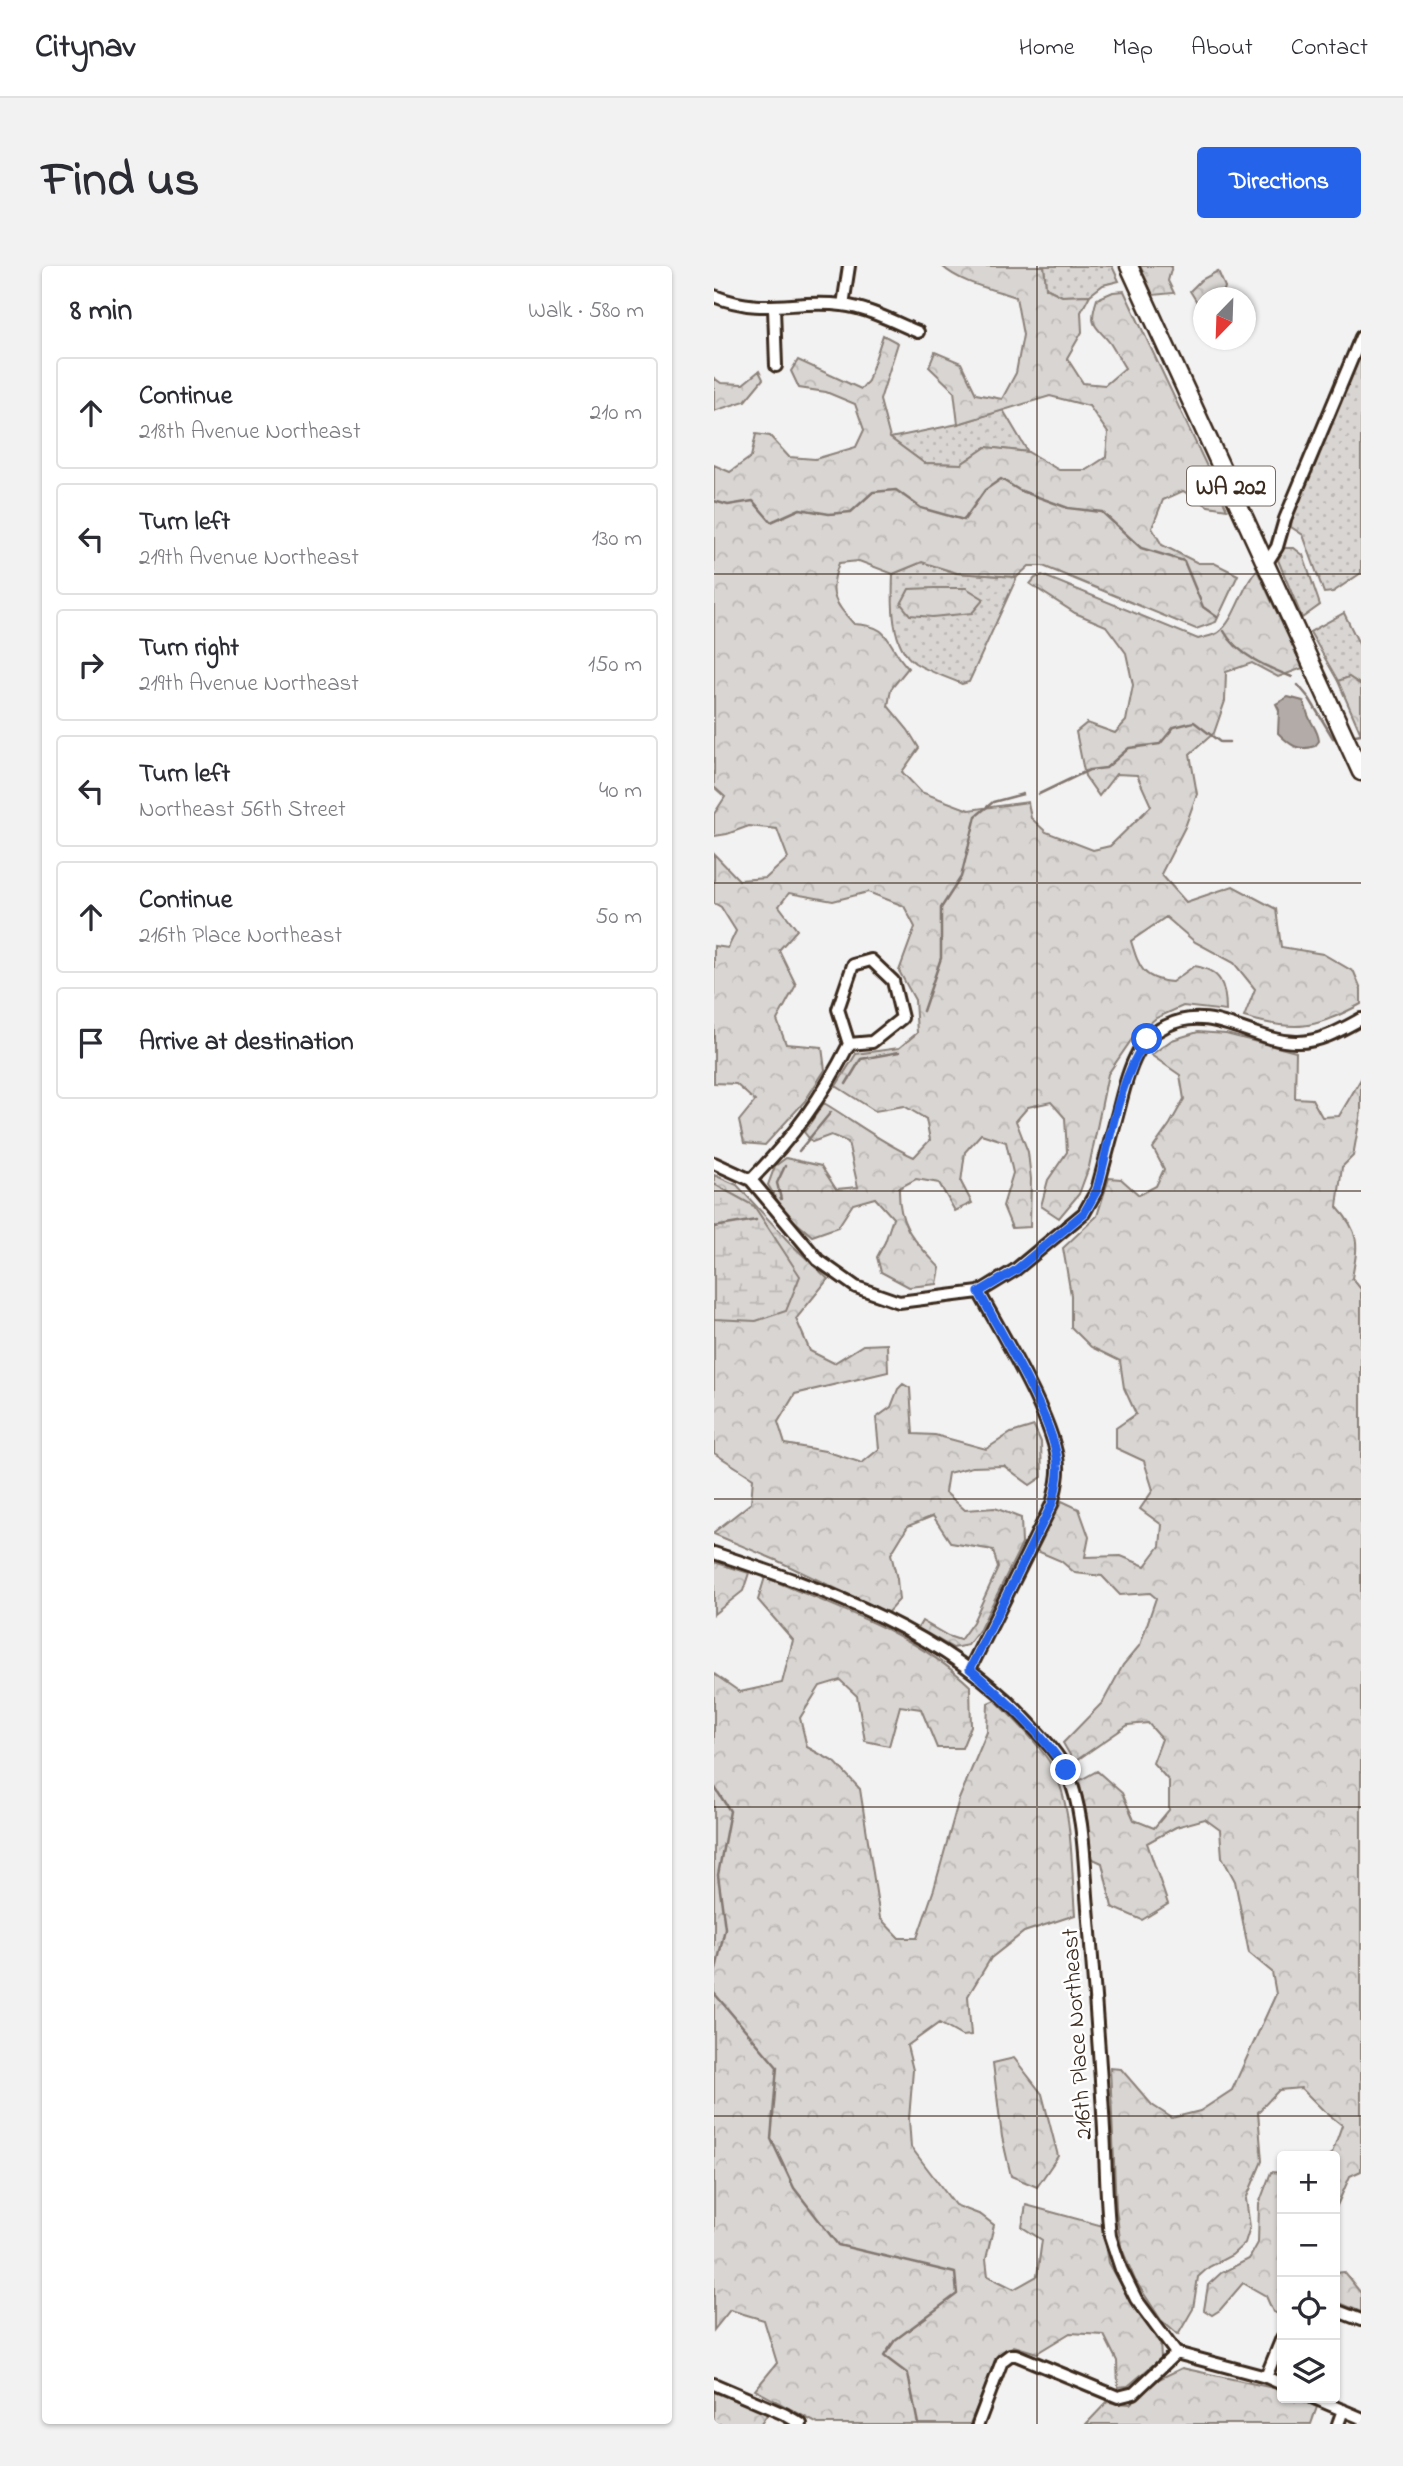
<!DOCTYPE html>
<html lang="en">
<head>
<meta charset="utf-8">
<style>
	body { margin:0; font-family:"Indie Flower",sans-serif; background:#f2f2f3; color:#2b2b33 }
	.controls { position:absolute; right:21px; bottom:21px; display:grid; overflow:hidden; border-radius:7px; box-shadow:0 2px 5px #0004 }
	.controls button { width:63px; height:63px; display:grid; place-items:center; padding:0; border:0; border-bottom:2px solid #e1e1e2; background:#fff; color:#2b2b33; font:35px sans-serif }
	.compass { position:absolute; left:479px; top:21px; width:63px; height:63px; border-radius:50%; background:#fff; box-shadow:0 2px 5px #0004; rotate:203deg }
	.stop { position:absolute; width:21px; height:21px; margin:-16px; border:5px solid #2563eb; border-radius:50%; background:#fff }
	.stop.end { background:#2563eb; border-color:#fff; box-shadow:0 2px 7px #0008 }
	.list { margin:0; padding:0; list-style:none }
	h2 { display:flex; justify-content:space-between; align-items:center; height:91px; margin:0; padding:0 28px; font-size:30px }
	h2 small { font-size:23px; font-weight:400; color:#7c7c81 }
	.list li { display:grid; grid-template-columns:46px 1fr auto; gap:21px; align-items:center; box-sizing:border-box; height:112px; margin:0 14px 14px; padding:0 14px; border:2px solid #e1e1e2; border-radius:7px }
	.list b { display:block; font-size:26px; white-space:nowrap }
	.list p { margin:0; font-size:23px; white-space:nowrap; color:#7c7c81 }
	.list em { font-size:23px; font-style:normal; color:#7c7c81 }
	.icon { flex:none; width:38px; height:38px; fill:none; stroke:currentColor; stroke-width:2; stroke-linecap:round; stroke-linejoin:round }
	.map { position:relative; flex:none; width:647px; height:2158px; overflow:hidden; border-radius:7px }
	header { display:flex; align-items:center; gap:42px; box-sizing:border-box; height:98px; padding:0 35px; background:#fff; border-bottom:2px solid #e1e1e2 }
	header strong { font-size:33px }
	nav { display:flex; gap:38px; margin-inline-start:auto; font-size:24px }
	.intro { display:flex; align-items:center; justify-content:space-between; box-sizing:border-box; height:168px; padding:0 42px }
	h1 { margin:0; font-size:49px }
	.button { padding:18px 32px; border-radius:7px; background:#2563eb; color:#fff; font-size:24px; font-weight:700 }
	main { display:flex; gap:42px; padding:0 42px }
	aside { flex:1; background:#fff; border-radius:7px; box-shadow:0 2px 5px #0004 }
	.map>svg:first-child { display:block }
</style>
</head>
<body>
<header>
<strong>Citynav</strong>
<nav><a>Home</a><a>Map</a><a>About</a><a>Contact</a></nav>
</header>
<div class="intro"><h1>Find us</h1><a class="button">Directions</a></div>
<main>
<aside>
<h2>8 min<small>Walk · 580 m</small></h2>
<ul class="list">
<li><svg class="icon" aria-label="ahead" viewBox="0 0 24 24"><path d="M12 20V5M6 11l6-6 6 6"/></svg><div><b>Continue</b><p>218th Avenue Northeast</p></div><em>210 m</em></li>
<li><svg class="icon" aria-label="left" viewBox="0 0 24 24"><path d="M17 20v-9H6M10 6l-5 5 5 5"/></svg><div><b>Turn left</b><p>219th Avenue Northeast</p></div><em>130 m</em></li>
<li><svg class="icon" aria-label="right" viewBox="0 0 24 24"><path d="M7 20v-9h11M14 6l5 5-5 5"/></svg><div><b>Turn right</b><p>219th Avenue Northeast</p></div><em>150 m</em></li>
<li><svg class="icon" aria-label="left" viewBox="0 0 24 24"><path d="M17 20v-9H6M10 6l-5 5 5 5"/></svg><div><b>Turn left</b><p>Northeast 56th Street</p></div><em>40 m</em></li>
<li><svg class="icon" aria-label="ahead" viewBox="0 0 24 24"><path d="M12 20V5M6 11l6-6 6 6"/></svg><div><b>Continue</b><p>216th Place Northeast</p></div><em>50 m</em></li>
<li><svg class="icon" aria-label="arrive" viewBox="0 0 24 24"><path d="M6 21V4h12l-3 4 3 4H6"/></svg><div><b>Arrive at destination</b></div></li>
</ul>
</aside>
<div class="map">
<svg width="647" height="2158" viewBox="0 0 647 2158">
	<defs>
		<pattern id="grass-dots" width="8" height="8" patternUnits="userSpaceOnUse" patternTransform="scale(1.75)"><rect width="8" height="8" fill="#d8d5d2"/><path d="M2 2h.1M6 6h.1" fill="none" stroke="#bab7b4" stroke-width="1.8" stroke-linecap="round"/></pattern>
		<pattern id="forest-crowns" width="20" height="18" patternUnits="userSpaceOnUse" patternTransform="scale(1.75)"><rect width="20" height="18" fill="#d8d5d2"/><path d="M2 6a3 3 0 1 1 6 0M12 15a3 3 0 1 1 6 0" fill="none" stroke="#bab7b4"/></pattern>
		<pattern id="wetland-marsh" width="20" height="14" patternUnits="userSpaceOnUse" patternTransform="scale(1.75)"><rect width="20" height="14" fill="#d8d5d2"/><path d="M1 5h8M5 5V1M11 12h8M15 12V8" fill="none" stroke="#bab7b4"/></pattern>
	</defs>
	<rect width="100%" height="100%" fill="#f3f2f2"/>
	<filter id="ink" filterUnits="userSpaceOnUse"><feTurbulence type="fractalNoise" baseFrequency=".0143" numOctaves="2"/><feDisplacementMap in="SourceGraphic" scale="14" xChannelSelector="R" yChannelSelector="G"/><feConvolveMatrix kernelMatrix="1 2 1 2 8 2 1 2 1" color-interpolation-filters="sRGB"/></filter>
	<g filter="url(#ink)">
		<path fill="url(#grass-dots)" stroke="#8a8078" stroke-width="2" d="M330 0H398L405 15 389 19 376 29 348 30 332 22Z
			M647 83V307L619 326 610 327 589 269 577 261 578 251Z
			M289 144 314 186 272 181 247 198 210 197 176 172 244 158Z
			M570 282H580L589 289 606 339 588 352 564 294Z
			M208 296 243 307 303 311 255 416 248 418C233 411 215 406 201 397 176 380 178 335 179 308Z
			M630 347 647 382V419L635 411 624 415 596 366Z"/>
		<path fill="url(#forest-crowns)" stroke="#8a8078" stroke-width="2" d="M228 0H330L332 22 348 30 376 29 367 46 368 66 353 92 369 117 391 119 411 102C406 94 401 85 396 77 381 58 374 61 383 33L399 26 410 25 513 243 494 240 469 225 449 234 438 262 448 279 484 297H500L524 309 502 356 482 363 329 300H315L303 311 243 307 208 296 179 308 145 295 125 297C114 327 119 335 140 358 180 360 170 377 194 402L177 423 174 440 194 464 205 482 188 506 207 526 255 544 314 536 317 552 332 566 379 584 396 580 437 540 423 509 402 508 385 530 371 510 362 466 373 457 401 467 412 455 419 419 412 387 392 360 361 347 316 318 321 312 328 309 484 373C490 371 500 370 505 366 522 353 527 321 543 304L589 402 564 411 538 397 512 406 511 435 500 467 476 488 483 528 471 561 447 608 472 636 519 620 562 643 567 681 609 688 640 706 647 723V738C601 763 581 766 530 751L541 723 520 697 481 676 452 651 417 675C425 701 428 713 458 716L480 700C507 704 512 719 512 745L469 740 442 752 418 773 394 808 375 901 365 928 345 952 327 940 334 914 353 886 351 852 337 836 314 841 302 855 314 886 317 913 316 961 298 962 289 940 299 907 292 876 267 868 251 886 247 916 258 937 241 945 225 917 202 913 185 922C184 961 201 975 226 1002L223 1018 195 1021 167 1006 163 991 171 976 179 952 161 932 139 938 124 961 98 970 71 947 54 919 61 900 72 892 107 900 122 923 144 921 134 876 117 869 98 876 90 866 110 837C140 855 168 877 200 891L216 874 212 853 190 840 161 845 122 820 142 788 185 782 203 767 201 734 185 705 201 661 190 640 154 626 119 635 75 627 65 640 83 664 65 684 82 719 63 754 72 778 108 781 111 804 91 835 51 879 30 877 25 855 41 835 22 818 0 817V680L14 682 22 665 7 641 0 637V588L25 614 52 612 74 592 63 563 35 560 13 568 0 570V548L11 531 0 521V199L16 206 37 191 42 168 56 170 75 191 101 193 142 181 150 164 141 138 112 126 85 122 77 105 84 94 147 123 154 115 169 69 184 77 166 134 176 172 210 197 247 198 272 181 314 186 345 204H372L392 191 394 167 375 140 336 130 244 158 240 125 215 101 221 86 247 97 262 128 288 133 302 107 309 69 302 31C278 23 246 17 228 0Z
			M426 0H458L454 15 460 27 439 29Z
			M504 5 511 21 508 31 489 32V41H486L476 25 487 14Z
			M45 105 49 113 31 135 0 145V112L7 117 29 118Z
			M220 322H252L270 333 258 347 218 351 196 349 187 338 195 323Z
			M635 411 647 419V468L624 415Z
			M484 766 512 768 582 786 581 832 598 833 608 851 625 850 647 813V846L639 890 628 901 623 941C647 967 644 979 638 1012L647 1023V1905L636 1910 621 1944V1890H614L618 1887 628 1859 609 1844 587 1822 565 1824 544 1846 548 1895 532 1933 536 1961 531 1977 518 1989 495 2001 484 2011 479 2043 464 2069 447 2054 421 2014 407 1981 402 1942 396 1802 407 1803 438 1839 458 1852 486 1845 518 1824 562 1728 558 1706 535 1687 521 1615 508 1591 506 1564 491 1553 462 1561 433 1577 454 1638 428 1654 398 1641 388 1597 377 1592 373 1551 365 1515 383 1505 408 1527 420 1554 440 1562 455 1544V1515L439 1497 448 1473 434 1457 414 1459 360 1496 349 1477 389 1436 409 1399 426 1379 442 1332 436 1327 406 1329 388 1310 361 1307 347 1295 321 1284 348 1235 365 1243 375 1271 371 1291 407 1290 431 1300 446 1280 448 1259 426 1243 439 1224 430 1195 402 1182V1162L422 1148 410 1122 406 1095 377 1081 357 1061V1029L349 982 383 950 395 912 407 913 425 929 442 920 450 903 439 882 456 858 470 833 466 809 437 789 458 774Z
			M0 909 23 919 75 976 114 1013 82 1053 96 1085 120 1097 149 1079 173 1078 174 1106 81 1128 64 1156 71 1178 111 1185 148 1197 165 1183 162 1152 177 1141 184 1123 189 1118 196 1122 199 1168 221 1169 272 1183 297 1167 320 1160 327 1176 328 1211 316 1219 290 1200 258 1201 234 1207 231 1226 251 1244 281 1242 307 1252 308 1278 266 1363 254 1379 239 1382 204 1362 208 1355 234 1370 246 1374 259 1356 284 1302 279 1284 237 1277 219 1250 194 1260 177 1288 183 1313 185 1334 173 1347 64 1295 0 1268V1266L37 1237 39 1212 0 1187Z
			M0 1296 35 1307 29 1325 0 1348Z
			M51 1311C120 1341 200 1366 256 1420L257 1460 248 1482H223L207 1443 186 1440 175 1480 151 1475 143 1430 126 1414 106 1420 86 1452 93 1481 122 1497 146 1523 166 1652 185 1672H203L220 1623 245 1533 273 1466 274 1437 281 1434C300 1453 320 1473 335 1495 360 1535 357 1602 361 1649L310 1666 277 1692 254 1730 257 1769 248 1770 225 1757 193 1780 199 1804 195 1853 197 1881 241 1939 267 1949 280 1959 272 1993 274 2010 300 2023 323 2010 328 1974 308 1961 312 1939 389 1960 395 1997 414 2031 446 2075 447 2092 414 2120 404 2121 403 2095 390 2069 356 2067 323 2087 300 2080 285 2088 256 2158H104L41 2124 63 2097 50 2054 16 2044 0 2064V1408L26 1426 68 1417 79 1374 44 1334Z
			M300 1792 328 1828 344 1890 323 1921 297 1910 288 1871 279 1797Z
			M557 1906 568 1907V2049L559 2046 552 2030 529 2017 506 2044 498 2049 490 2044 494 2019 507 2007 535 1993 544 1977 545 1938Z
			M630 2006 647 2027V2046L621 2035V2007Z
			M468 2102 564 2123 568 2125V2132H583L603 2141 597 2158H372L393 2136 416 2138 445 2113Z
			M0 2126 54 2147 47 2158H0Z"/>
		<path fill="url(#wetland-marsh)" stroke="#8a8078" stroke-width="2" d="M0 918 40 940 86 1010 72 1045 42 1055 0 1053Z"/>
		<path fill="#b2aba7" stroke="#827770" stroke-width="2" d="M574 431 589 435C592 439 592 443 593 446 596 457 604 463 605 475L601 480C584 486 576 479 564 467L565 444 562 438Z"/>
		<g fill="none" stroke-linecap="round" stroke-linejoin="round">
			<path stroke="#827770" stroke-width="2.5" d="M0 235 14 239 39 235 57 256 86 243 115 248 137 246 159 226 182 224 207 242 250 254 271 224 287 213 305 224 354 242 388 246 427 282 470 295 489 341 503 351
				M510 365C522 388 554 402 578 411
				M584 419 595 432 619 472 626 473
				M635 470 647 468
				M325 528 375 504 392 502 415 482 446 478 460 461 480 456 506 476H515
				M209 745 227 692V642L247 611 262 550 279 536 309 528
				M132 818 147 793 185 786
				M85 885 117 846
				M67 933 63 917 71 900
				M0 961 42 954
				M0 1520 16 1545 4 1609 11 1662 0 1713
				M0 1727 63 1801 57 1873 80 1922 124 1979 241 2007 243 2028 181 2074 170 2090 194 2108 204 2158"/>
			<defs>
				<path id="minor" d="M0 30C50 50 80 33 128 39 154 42 180 56 204 66
					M129 39 135 0
					M60 42 62 100
					M552 298 563 281 571 253 647 71
					M0 897 37 914 104 994 142 1021 185 1036 265 1026 301 1004 370 947 383 924C390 898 397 872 404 846 409 827 413 807 422 790 428 777 439 766 452 760 497 737 537 775 582 776 605 777 627 764 647 753
					M37 914C79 871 108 832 135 778L158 776 188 752 179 715 157 694 139 699 124 743 135 778
					M0 1287C113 1324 232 1366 314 1456 328 1471 344 1487 353 1506 371 1547 370 1598 374 1642 380 1716 386 1790 390 1864 392 1899 392 1934 396 1970L407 2003 422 2033 462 2087
					M256 1403 338 1238C341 1225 345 1213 344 1200 342 1156 287 1067 265 1026
					M621 2044 647 2054
					M462 2087 552 2111 568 2118
					M552 2111 568 2072
					M0 2118 70 2148 87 2158
					M600 2132 647 2152
					M264 2158 288 2095 296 2089H302L404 2131 420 2127 462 2087
					M624 2158 629 2144"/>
				<path id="primary" d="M415 0 647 506"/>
			</defs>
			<use href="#minor" stroke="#3b2a1e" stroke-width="16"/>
			<use href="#primary" stroke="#3b2a1e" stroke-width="21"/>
			<use href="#minor" stroke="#fff" stroke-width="10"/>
			<use href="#primary" stroke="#fff" stroke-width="16"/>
		</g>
	</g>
	<g fill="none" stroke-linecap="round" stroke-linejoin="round" filter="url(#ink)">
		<path stroke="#2563eb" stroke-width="9" d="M352 1504C326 1464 291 1434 256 1403L338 1238C341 1226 345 1213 344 1200 342 1156 287 1068 265 1026L302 1004 370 947 383 924C396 875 404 815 433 773"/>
	</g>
	<path fill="none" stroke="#3b2a1e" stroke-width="2" stroke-opacity="0.55" d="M323 0V2158M0 308H647M0 617H647M0 925H647M0 1233H647M0 1541H647M0 1850H647"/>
	<g text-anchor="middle" stroke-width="5" stroke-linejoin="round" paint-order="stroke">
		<rect fill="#fff" stroke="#766a62" stroke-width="2" x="473" y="200.5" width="88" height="39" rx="5"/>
		<g font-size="23" font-weight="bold" fill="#3b2a1e">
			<text x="517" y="228">WA 202</text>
		</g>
		<g font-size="24" fill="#3b2a1e" stroke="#fff">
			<text transform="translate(362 1768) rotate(-94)" y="8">216th Place Northeast</text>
		</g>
	</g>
</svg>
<div class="controls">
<button>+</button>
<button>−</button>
<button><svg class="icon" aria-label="locate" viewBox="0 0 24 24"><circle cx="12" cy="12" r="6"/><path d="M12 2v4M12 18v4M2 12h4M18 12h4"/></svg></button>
<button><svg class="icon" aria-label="layers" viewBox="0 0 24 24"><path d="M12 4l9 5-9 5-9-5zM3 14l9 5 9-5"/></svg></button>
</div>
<svg class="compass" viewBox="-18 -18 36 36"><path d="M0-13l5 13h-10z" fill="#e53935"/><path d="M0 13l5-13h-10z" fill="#7c7c81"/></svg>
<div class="stop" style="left:433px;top:773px"></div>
<div class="stop end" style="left:352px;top:1504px"></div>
</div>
</main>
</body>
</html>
